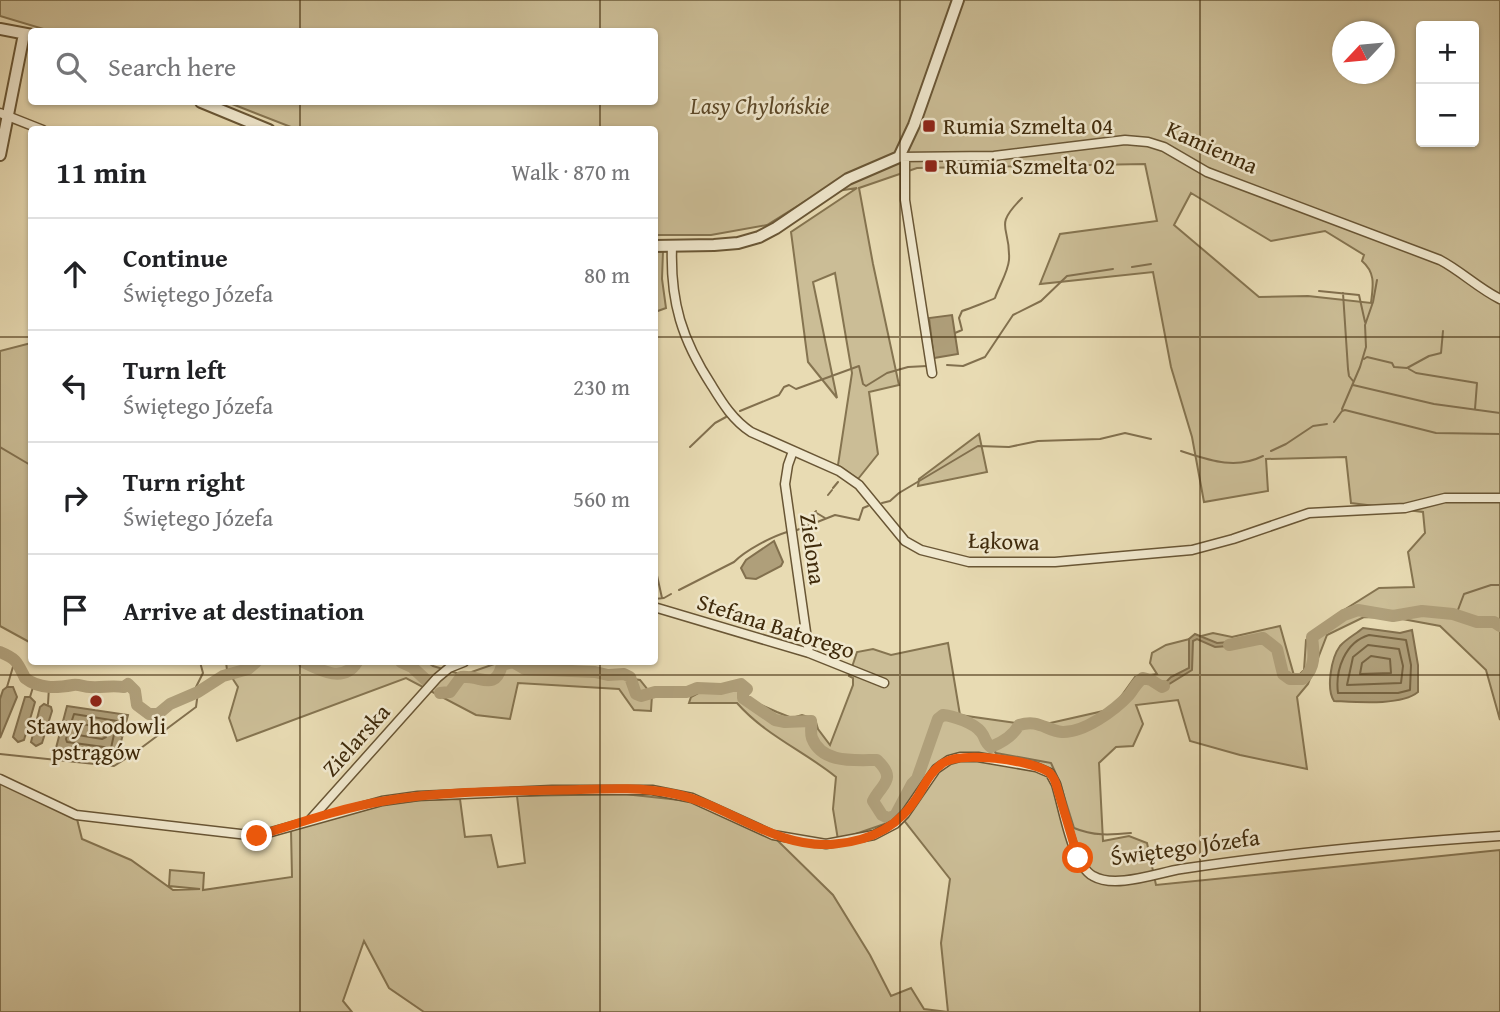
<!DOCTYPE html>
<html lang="en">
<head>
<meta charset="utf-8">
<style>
	body { margin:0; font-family:"Gentium Book Plus",serif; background:#f6f6f6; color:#202124 }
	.controls { position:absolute; right:21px; top:21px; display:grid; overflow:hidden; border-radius:7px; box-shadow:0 2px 5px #0004 }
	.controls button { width:63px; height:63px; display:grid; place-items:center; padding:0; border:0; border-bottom:2px solid #e0e0e0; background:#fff; color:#202124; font:35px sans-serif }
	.compass { position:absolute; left:1332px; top:21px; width:63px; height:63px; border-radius:50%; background:#fff; box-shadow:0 2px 5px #0004; rotate:244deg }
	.stop { position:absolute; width:21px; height:21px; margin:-16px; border:5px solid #ea580c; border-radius:50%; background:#fff }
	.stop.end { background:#ea580c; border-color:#fff; box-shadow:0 2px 7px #0008 }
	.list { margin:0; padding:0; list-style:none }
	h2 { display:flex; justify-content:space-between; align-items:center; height:91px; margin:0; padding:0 28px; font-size:30px }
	h2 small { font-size:23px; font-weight:400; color:#757577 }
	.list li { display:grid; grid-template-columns:46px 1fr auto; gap:21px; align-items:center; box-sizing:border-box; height:112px; padding:0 28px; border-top:2px solid #e0e0e0 }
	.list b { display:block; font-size:26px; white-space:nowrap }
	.list p { margin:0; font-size:23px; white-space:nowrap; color:#757577 }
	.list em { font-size:23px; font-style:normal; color:#757577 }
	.icon { flex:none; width:38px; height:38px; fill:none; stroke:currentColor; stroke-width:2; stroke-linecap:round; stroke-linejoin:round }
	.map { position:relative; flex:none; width:1500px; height:1012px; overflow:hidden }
	.search { position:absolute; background:#fff; box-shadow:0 2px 5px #0004; left:28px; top:28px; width:630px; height:77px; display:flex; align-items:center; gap:18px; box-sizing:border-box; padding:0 24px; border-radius:7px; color:#757577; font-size:26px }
	.panel { position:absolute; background:#fff; box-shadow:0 2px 5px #0004; left:28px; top:126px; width:630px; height:539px; border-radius:7px }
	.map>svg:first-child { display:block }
</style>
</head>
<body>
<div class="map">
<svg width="1500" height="1012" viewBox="0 0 1500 1012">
	<rect width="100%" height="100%" fill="#e8dbb3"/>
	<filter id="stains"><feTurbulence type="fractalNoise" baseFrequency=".00286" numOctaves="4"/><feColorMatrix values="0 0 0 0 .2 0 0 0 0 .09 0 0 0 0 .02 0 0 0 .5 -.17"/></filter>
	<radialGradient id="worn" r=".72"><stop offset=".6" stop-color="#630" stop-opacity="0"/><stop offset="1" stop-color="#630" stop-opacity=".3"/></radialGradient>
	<path fill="#cbbd96" stroke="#857450" stroke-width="2" fill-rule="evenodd" d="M0 0H1500V720L1486 670 1440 626 1397 618 1364 617 1327 635 1308 684 1297 697 1307 769 1240 755 1190 741 1178 700 1136 705 1143 724 1133 746 1116 747 1099 763 1103 841 1129 836 1147 843 1156 885 1500 850V1012H424L389 988 364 941 343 1001 352 1012H0V781L77 819 82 839 131 860 173 890 200 889 169 886 170 870 204 873 203 890 292 877 291 830 381 805 421 800 460 799 465 837 491 835 498 867 525 863 517 796 624 794 689 801 774 837 833 895 870 955 891 996 911 988 924 1009 948 1012 941 943 950 879 902 818 838 840 833 809 836 777C804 751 765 735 737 703H689L691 697 711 686 741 688 752 701 777 712 792 718 802 715 815 719 818 729 830 745 853 685V678L849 676 857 652 873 649 891 655 948 643 960 715 1037 726 1112 709 1135 677 1157 674 1150 663 1152 653 1166 645 1213 633 1232 637 1280 626 1295 679 1304 670 1306 640 1336 615 1379 588 1414 587 1408 552 1425 533 1423 512 1351 503 1346 457 1266 459 1268 491 1204 502 1192 437 1171 367 1153 272 1040 284 1060 234 1157 221 1145 164 917 168 859 188 873 264 899 385 869 392 878 454 858 479 838 465 852 373 835 273 813 282 837 398 808 362 791 232 857 188 817 194 767 225 711 235H655L654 130 296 129 227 102H654V32L50 31 0 16ZM1421 26H1474V142H1421ZM1342 32H1384V74H1342ZM1191 193 1271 241 1325 231 1364 255 1362 261C1376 273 1373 286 1371 303L1308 296 1259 297 1174 225Z
		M655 251H663L662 279 666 308 655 312Z
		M31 343H32L31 643 0 626V351Z
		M979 434 987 472 918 486 919 479Z
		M226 662H427L433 666 463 675 500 662H524L640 680 652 695 651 711 634 710 619 689 518 683 510 719 476 715 406 678 237 741 229 718 238 687 227 670Z"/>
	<path fill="#af9f7a" stroke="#82704e" stroke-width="2" d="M952 315 958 354 934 358 929 318Z
		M774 541 783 562 781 566 756 579 746 578 741 568 746 560Z
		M1363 628 1400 633 1412 630 1418 665V692C1401 706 1356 702 1334 701 1326 689 1331 658 1340 646 1346 639 1356 634 1363 628Z
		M1195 634 1217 643 1243 641V645L1215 647 1197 639 1193 641 1192 670 1161 689 1150 682 1152 678 1163 685 1171 677 1189 668V639Z
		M7 687H13L17 697 0 738V699L3 690Z
		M25 697H30L35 702 24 740 18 742 13 737Z
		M44 704 51 707 52 711 42 743 36 746 31 742 40 707Z
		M67 706 128 715 117 757 56 748Z"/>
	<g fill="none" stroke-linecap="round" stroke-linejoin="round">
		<path stroke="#776442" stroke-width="2" d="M1369 635 1406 640 1411 665 1410 690 1398 693H1338C1335 670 1345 642 1369 635Z
			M1368 645 1399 649 1403 666 1401 683 1347 685 1353 657Z
			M1371 656 1390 659 1391 673 1360 674 1362 663Z
			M74 714 117 721 111 748 67 742 66 739Z
			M81 724 106 728V737L102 739 78 735 77 731Z"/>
		<path stroke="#82704e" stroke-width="2" d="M1132 267 1151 264
			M1319 291 1359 295 1365 322
			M1343 293 1348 369 1349 376 1353 381
			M955 333 962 330 959 318 962 311C968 309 992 300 995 298 999 286 1008 272 1009 260 1011 225 992 228 1022 198
			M1364 359 1367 357 1392 363 1394 367 1407 368 1429 356 1441 353 1443 331
			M947 365 963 366 985 357 1013 315 1041 301 1067 276 1113 269
			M1409 369 1416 373 1477 383 1475 409
			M1353 385 1434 404 1500 413
			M1342 409 1360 367 1366 347 1365 325 1373 302 1377 280
			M740 411 779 395 784 387 789 385 796 389 859 366 863 384 866 386 887 373 908 367 927 366
			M1334 422 1342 411 1345 410 1436 433 1500 434
			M0 447 32 466
			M690 447 715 423 726 417
			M1181 451C1209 460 1235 470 1263 456
			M1271 451 1286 444 1313 426 1327 424
			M833 488 838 482
			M828 495 832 490
			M882 503 890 501 899 493 978 446 1009 447 1038 441 1100 439 1125 433 1151 439
			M815 512 825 518
			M804 527 816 511
			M797 530 835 515 859 520 863 508 868 506
			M654 562 662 598
			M679 590 734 562C746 550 771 537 787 532
			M654 599 664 598 671 594
			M1456 615 1464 594 1491 585H1500
			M7 687 15 660
			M30 697 34 684
			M48 704 49 687
			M991 747 996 753 1051 763 1060 783 1074 828C1093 836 1110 835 1131 833
			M0 754 114 766 133 754 196 707 198 692 196 687 203 673 200 662"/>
		<path stroke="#af9f7a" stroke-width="12" d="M1229 645 1263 638 1277 649 1283 674 1290 679H1303C1316 668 1314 653 1312 637L1344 615 1358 610 1393 616 1422 611 1453 614 1477 622H1494L1500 626
			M0 652C17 659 17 662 25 678 39 689 56 688 73 685 79 684 84 687 90 687 103 688 109 685 124 687L128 684 135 691 137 705 149 714H158L170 704 198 692 223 676 248 669 256 662
			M303 662C321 671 344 683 357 662
			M401 662 412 667 426 680
			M440 693 450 692 461 677C481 675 495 692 502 665L513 662 525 669 595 672 608 675 624 674 630 677 636 694 641 696 655 692H687L697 688 721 689 741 684 747 689 743 693V698L775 720 785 722 811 721C812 727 810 732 812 738 822 764 855 760 877 760 898 780 881 784 873 801L882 815 888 818 895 816 912 784 917 779 938 719 943 715C954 716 974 723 981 732 986 738 984 742 991 747 1003 742 1013 736 1019 725 1039 719 1045 730 1062 732 1084 733 1115 710 1129 695 1134 689 1136 683 1143 678L1151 680 1162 687 1164 686"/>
		<defs>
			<path id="minor" d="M0 113 43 130
				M899 157 994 156 1125 140 1148 142 1164 147 1207 172 1440 260C1461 271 1478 288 1500 299
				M905 157V200L932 373
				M672 246C670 302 682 340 712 386 723 404 733 420 751 432L839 471 859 485 905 541 921 550 969 562H1055L1192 550 1233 539 1309 513 1405 508 1445 498H1500
				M793 451 788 465 785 484 809 653
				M654 607 809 653 884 683
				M0 779 76 815 257 836 382 801 418 796 552 790H652L692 798 773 835 826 844 874 835 895 824 905 814 936 769 949 760 960 757H978L1036 767 1050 773 1056 784C1063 806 1072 865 1093 876 1115 889 1157 873 1181 869 1287 853 1393 843 1500 836
				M311 819 437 678 449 668 464 662"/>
			<path id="tertiary" d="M0 29 32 35
				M201 102 269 130
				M0 155 24 34
				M654 246 714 245 738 243 759 237 776 228 848 179 899 157 914 125 958 0"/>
		</defs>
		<use href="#minor" stroke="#695635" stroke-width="11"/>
		<use href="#tertiary" stroke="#695635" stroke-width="14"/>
		<use href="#minor" stroke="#f0e8ce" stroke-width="8"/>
		<use href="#tertiary" stroke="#f0e8ce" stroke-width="10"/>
	</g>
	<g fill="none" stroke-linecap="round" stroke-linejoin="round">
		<path stroke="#ea580c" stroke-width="9" d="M257 836C299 823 341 808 384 801 443 791 504 791 564 790 600 789 638 786 675 794 729 805 776 850 835 844 870 841 899 827 918 796 925 784 931 771 943 763 963 751 1027 760 1047 771 1052 774 1054 778 1056 784L1078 858"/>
	</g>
	<path fill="none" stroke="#3f2a0b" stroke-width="2" stroke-opacity="0.55" d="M300 0V32M600 0V32M900 0V1012M1200 0V1012M300 102V130M600 102V130M0 337H32M654 337H1500M300 662V1012M600 662V1012M0 675H1500"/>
	<g fill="#8f2418" stroke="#f0e8ce" stroke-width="2.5">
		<rect x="922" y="119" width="14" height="14" rx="3.5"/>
		<rect x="924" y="159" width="14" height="14" rx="3.5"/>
		<circle cx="96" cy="701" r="7"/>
	</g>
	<g text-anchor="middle" stroke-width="5" stroke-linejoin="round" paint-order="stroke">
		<g font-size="23" font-style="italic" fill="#5b4727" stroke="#f0e8ce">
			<text x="760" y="114">Lasy Chylońskie</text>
		</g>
		<g font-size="23" fill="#3f2a0b" stroke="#f0e8ce" text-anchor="start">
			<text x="943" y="134">Rumia Szmelta 04</text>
			<text x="945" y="174">Rumia Szmelta 02</text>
			<text x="96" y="734" text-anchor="middle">Stawy hodowli<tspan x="96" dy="26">pstrągów</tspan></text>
		</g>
		<g font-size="23" fill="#3f2a0b" stroke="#f0e8ce">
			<text transform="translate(1212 147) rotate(24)" y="8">Kamienna</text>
			<text transform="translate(1004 541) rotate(2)" y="8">Łąkowa</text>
			<text transform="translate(813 549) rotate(82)" y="8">Zielona</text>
			<text transform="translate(776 626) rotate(18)" y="8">Stefana Batorego</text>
			<text transform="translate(356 740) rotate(-48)" y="8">Zielarska</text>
			<text transform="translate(1185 847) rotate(-8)" y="8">Świętego Józefa</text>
		</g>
	</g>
	<rect width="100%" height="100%" filter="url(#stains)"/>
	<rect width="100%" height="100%" fill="url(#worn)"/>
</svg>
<div class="controls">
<button>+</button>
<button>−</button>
</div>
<svg class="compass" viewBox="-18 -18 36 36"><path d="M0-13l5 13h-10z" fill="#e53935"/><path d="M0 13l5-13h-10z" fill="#757577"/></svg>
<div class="stop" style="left:1078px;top:858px"></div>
<div class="stop end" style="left:257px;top:836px"></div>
<div class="search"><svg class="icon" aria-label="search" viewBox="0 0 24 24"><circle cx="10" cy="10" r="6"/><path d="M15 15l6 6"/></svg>Search here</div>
<section class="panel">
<h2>11 min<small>Walk · 870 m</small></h2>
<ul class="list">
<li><svg class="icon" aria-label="ahead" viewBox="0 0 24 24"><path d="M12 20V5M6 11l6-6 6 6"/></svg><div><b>Continue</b><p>Świętego Józefa</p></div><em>80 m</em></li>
<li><svg class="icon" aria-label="left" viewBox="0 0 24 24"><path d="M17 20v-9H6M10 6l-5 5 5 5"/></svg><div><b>Turn left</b><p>Świętego Józefa</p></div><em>230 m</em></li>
<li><svg class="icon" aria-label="right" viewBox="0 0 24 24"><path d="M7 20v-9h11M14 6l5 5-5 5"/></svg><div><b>Turn right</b><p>Świętego Józefa</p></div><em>560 m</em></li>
<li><svg class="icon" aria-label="arrive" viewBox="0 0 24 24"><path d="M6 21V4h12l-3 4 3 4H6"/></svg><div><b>Arrive at destination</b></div></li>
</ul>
</section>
</div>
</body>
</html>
